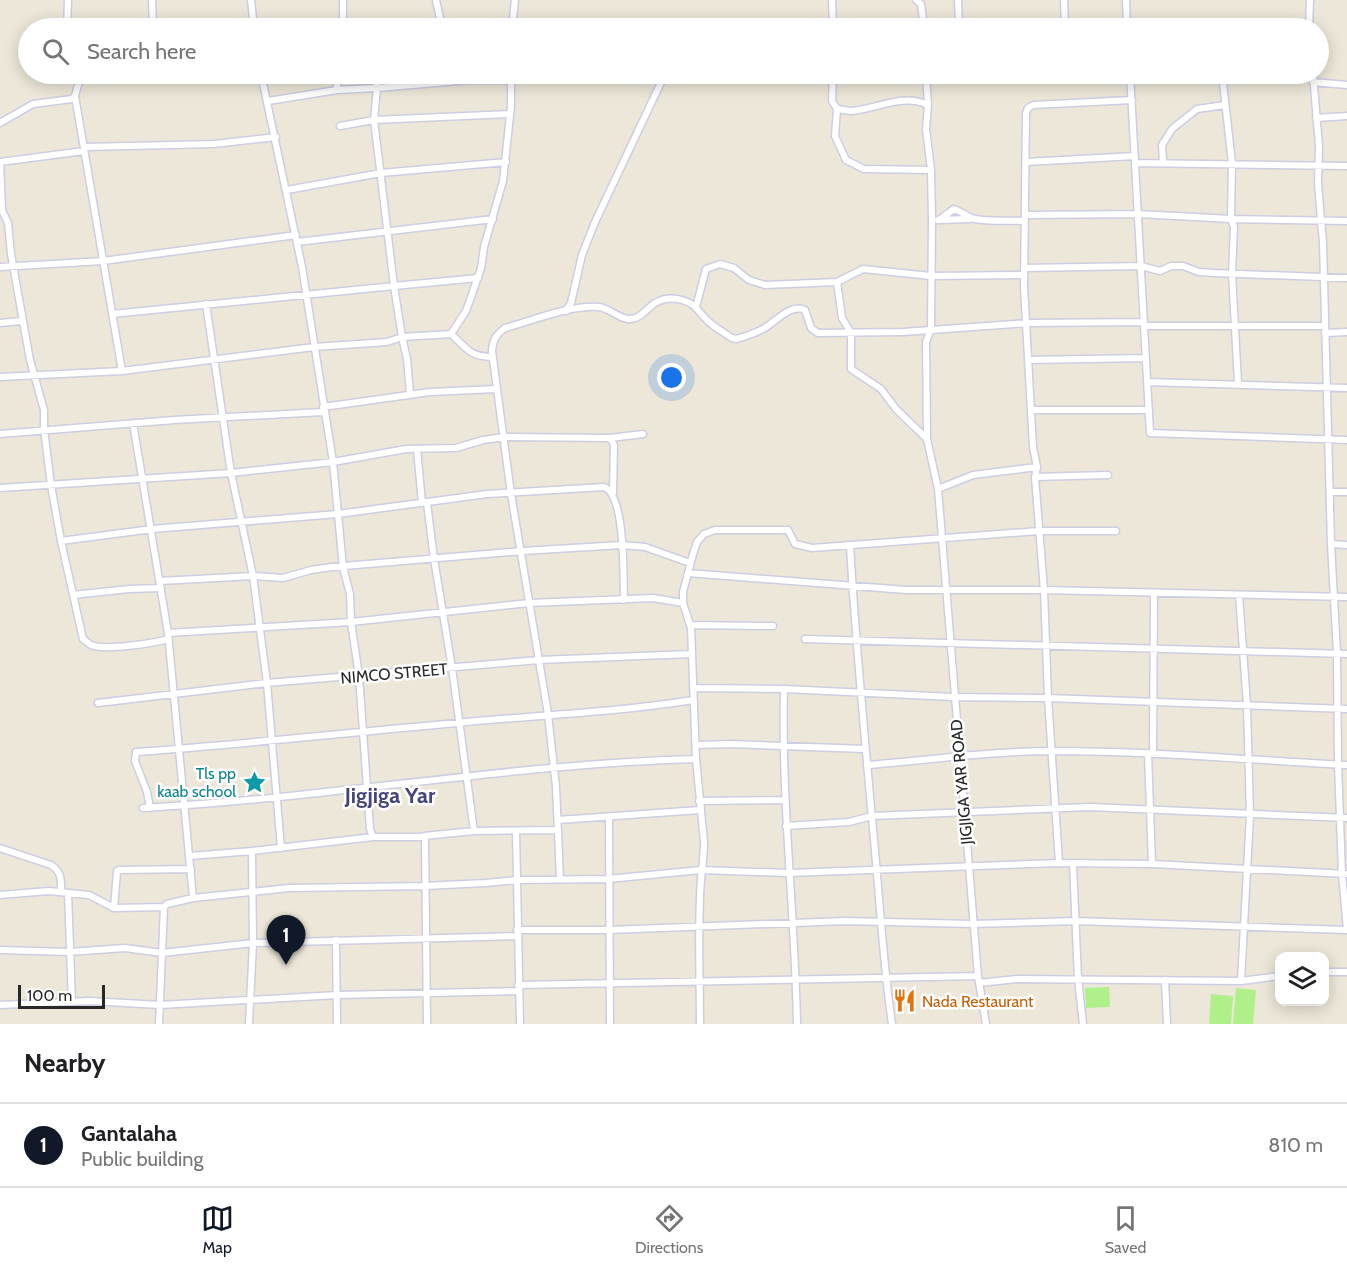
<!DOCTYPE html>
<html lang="en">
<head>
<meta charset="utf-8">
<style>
	body { margin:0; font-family:Cabin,sans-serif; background:#f2f2f2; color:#202124 }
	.controls { position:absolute; right:18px; bottom:18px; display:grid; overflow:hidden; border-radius:12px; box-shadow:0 3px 15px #0003 }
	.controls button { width:54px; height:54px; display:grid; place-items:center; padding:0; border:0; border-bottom:2px solid #e0e0e0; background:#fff; color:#202124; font:30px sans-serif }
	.scale { position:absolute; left:18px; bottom:15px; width:87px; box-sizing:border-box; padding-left:6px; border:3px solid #282828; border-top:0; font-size:16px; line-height:21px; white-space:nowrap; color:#282828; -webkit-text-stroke:4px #fff; paint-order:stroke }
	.you { position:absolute; left:672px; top:378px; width:21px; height:21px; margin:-15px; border:4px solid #fff; border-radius:50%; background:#1a73e8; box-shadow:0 0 0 9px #1a73e833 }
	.badge { display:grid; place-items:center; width:39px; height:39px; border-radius:50%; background:#111827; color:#fff; font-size:20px; font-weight:700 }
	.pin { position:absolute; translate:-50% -50px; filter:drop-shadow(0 2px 3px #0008) }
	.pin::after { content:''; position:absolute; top:32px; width:21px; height:18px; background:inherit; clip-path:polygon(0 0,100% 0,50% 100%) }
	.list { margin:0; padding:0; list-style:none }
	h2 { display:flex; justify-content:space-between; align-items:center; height:78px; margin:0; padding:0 24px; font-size:26px }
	h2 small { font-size:20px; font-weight:400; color:#757577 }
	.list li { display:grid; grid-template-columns:39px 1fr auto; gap:18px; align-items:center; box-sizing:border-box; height:84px; padding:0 24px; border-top:2px solid #e0e0e0 }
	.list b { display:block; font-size:22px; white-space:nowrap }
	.list p { margin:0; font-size:20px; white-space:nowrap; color:#757577 }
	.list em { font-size:20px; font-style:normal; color:#757577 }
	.icon { flex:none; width:33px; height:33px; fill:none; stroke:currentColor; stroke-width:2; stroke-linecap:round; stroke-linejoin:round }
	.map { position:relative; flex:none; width:1347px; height:1024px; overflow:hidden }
	.search { position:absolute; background:#fff; box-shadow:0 3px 15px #0003; left:18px; right:18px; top:18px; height:66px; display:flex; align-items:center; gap:15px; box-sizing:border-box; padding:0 21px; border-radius:33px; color:#757577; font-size:22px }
	.sheet { height:162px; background:#fff }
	nav { display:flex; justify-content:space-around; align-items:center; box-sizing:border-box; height:84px; border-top:2px solid #e0e0e0; background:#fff; font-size:16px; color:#757577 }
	nav a { display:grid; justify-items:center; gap:3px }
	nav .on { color:#111827 }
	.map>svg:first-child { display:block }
</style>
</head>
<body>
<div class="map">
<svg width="1347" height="1024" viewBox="0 0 1347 1024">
	<rect width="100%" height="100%" fill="#ece7d8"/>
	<path fill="#b0f08a" d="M1109 987 1110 1007 1086 1008 1085 988Z
		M1236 988 1256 990 1253 1024H1233Z
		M1211 994 1233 996 1231 1024H1209Z"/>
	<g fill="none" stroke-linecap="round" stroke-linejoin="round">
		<defs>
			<path id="street" d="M152 0 153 28
				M251 0 254 28
				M436 0 442 28
				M832 0 833 28
				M916 0 921 4 924 28
				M958 0 959 28
				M1064 0 1065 28
				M1126 0 1127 28
				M67 28 68 0
				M343 28V0
				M512 28 515 0
				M1309 28 1310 0
				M261 74 302 267 333 462 343 567 350 594 351 622 359 676 370 829 373 837
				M337 74V90
				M833 74 832 101 837 109C841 109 847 111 851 111 877 109 902 93 928 105L926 129 931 170 932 220 931 329 926 342 927 439
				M926 74 928 105
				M1130 74 1150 433 1347 440
				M1222 74 1232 163 1231 219 1347 221
				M1313 74 1319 146 1318 184 1323 243 1331 544 1337 653 1338 764 1342 874 1347 930
				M447 82 467 80H511
				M1313 82 1347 85
				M75 96 122 371
				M268 101 337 90 377 88 375 74
				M837 109 835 136 846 160 864 169 931 170
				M1316 118 1347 116
				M0 123 33 104 72 99 75 96 81 74
				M340 126 374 120 510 114
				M84 147 214 144 276 137
				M0 162 2 210 8 223 11 254 30 360 44 410V429L51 485 61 541 83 639C85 640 89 644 91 645 104 651 154 643 169 639
				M0 162 84 151
				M1026 162 1135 156
				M1136 163 1347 166
				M1163 163 1162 145 1172 129 1197 109 1225 105
				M287 190 381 173 506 162
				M1025 215 1139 214 1231 219 1234 227 1232 273 1238 383
				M938 220 970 219
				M939 220 954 209C964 212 966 217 975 219 991 222 1009 220 1025 221
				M297 242 493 219
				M0 267 103 261 296 235
				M1024 268 1141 266 1160 271 1171 266H1183L1199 272 1214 273 1347 278
				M837 282 863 269 931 276 1024 275
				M206 304 231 473 253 576 267 683 281 848
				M696 307 706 269 720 264 734 268 749 280 765 285 837 282 842 318 851 333V369L881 389 896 409 927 439 938 489 978 976 986 1024
				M566 311 571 303 582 255 595 222 665 74
				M112 314 394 286 374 120 377 88 447 82 446 74
				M0 323 22 321
				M1144 326H1325
				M1325 333 1347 332
				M451 334 466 311 470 300 481 268 484 247 503 181 511 106V74
				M1029 360 1145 358
				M0 377 122 371 314 347 387 342 402 337 394 286 478 278
				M1147 382 1347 388
				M410 394 407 359 402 337 451 334C468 349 468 356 492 357
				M323 407 430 392 497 389
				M1031 410H1149
				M133 423 168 633 193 898
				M0 434 174 420 323 412
				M610 438 614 445 613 493
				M417 449 422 503
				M1035 477 1108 475
				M0 488 231 473 333 462 406 449 456 448 483 440 505 437 610 438 643 434
				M938 489 973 475 1037 467
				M1330 492H1347
				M427 503 434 559 452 668 474 831
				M61 541 152 529 338 514 487 494 604 487C626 495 623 578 624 600
				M1331 544 1347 545
				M850 545C855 636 864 727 872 819 879 887 882 956 892 1024
				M688 573 906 590H1044L1347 597
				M160 581 253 576 283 578 311 570 332 567 522 551 622 545 645 547 690 563
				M73 595 129 589 161 588
				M1239 595 1247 705 1250 815 1241 981
				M690 625 773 626
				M168 633 351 622 529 603 653 598 683 603
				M805 639 1347 654
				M693 688 784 689 953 697 1048 698 1347 709
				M784 689C781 801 795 912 797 1024
				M98 703 267 683 539 660 691 654
				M696 745 731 744 865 749
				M1148 753 1152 864
				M1153 754 1154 593
				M867 765C929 760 992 751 1054 751 1152 751 1249 760 1347 765
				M699 801 785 800
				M143 808C328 798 511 764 696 759
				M150 808 147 792 135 761 136 752C246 744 356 732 467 722 542 715 618 712 693 700
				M609 818 610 1024
				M558 820 700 810
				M786 826 849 822 872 816 1090 807 1347 818
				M516 831 520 1024
				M424 836 474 831 558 830
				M0 848 51 865C62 872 61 880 61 892
				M190 856 252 851 373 837H425L427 1024
				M1059 863 1048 698 1044 590 1035 477 1037 467 1033 447 1024 287 1026 113 1028 108 1033 105 1132 100
				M1073 863 1078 979 1083 1024
				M560 879 556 787 548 714 511 494 492 351C493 339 496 335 505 328 531 321 573 304 599 307 609 308 618 318 628 319 640 320 646 309 655 303 668 295 687 298 697 309 701 313 705 319 709 322 716 328 724 333 732 338L736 339C745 337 755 333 763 329 776 322 790 303 805 310L811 328 818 333 903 332 1027 323 1144 322
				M68 893 72 1002
				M0 895 49 891 89 895 114 908 164 907
				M114 908 117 871 119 870 191 869
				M517 930H609L844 921 973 924 1076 921 1347 930
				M336 940 337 1024
				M0 950 69 952 125 948 162 953 253 943 518 936
				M1324 972H1347
				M1165 980 1167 1024
				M979 983 1017 979 1241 981 1280 976
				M518 985 978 976
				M0 1005 90 1001 160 1005 337 995 518 991
				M159 1024 164 907 167 904 193 898 289 888 425 886 485 883 517 880 608 879 701 870 789 873 1059 863 1152 864 1347 874
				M249 1024 253 943 252 851
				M700 1024C700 982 698 940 700 898 700 879 704 860 704 842L696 759 691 628 683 603V592L693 554 697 542 704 534 715 530H788L795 544 812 548 1039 531H1116"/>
		</defs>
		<use href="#street" stroke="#cdcde3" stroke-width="9"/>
		<use href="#street" stroke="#fff" stroke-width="6"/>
	</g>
	<defs>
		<symbol id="sight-bare" viewBox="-9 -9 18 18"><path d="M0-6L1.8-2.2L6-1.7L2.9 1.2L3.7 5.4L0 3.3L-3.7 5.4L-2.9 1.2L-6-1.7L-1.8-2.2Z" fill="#0f9aa8" stroke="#fff" stroke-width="2.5" paint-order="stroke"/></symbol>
		<symbol id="restaurant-bare" viewBox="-9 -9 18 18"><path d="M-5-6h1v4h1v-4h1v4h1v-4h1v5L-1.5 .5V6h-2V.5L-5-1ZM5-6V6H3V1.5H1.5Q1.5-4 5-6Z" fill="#e8710a" stroke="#fff" stroke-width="2.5" paint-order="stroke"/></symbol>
	</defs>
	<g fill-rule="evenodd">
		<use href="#sight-bare" x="238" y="766" width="33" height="33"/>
		<use href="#restaurant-bare" x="888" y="984" width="33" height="33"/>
	</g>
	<g text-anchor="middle" stroke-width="5" stroke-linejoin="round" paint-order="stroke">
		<g font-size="16" fill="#282828" stroke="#fff">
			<text transform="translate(394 673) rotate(-5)" y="6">NIMCO STREET</text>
			<text transform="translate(961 782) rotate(-95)" y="6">JIGJIGA YAR ROAD</text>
		</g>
		<g font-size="16" fill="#0d838f" stroke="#fff" text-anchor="end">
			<text x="236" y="779">Tls pp<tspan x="236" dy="18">kaab school</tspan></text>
		</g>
		<g font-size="16" fill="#c56008" stroke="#fff" text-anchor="start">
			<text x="922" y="1007">Nada Restaurant</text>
		</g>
		<g font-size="22" font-weight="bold" fill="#46457b" stroke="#fff">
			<text x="390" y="803">Jigjiga Yar</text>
		</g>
	</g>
</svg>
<div class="controls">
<button><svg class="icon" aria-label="layers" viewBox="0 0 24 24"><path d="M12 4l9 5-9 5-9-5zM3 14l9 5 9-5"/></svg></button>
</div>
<div class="scale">100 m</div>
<div class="you"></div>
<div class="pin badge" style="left:286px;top:965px">1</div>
<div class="search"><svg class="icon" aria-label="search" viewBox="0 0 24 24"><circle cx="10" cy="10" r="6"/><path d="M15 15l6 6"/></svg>Search here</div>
</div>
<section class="sheet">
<h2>Nearby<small></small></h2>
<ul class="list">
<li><span class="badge">1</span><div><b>Gantalaha</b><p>Public building</p></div><em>810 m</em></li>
</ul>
</section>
<nav>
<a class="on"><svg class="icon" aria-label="map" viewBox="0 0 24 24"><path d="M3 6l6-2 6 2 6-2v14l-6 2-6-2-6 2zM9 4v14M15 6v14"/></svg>Map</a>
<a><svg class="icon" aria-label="directions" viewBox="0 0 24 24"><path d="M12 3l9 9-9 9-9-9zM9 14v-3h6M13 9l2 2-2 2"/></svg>Directions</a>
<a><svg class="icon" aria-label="saved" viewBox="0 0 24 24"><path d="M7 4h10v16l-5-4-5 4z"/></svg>Saved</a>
</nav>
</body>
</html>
